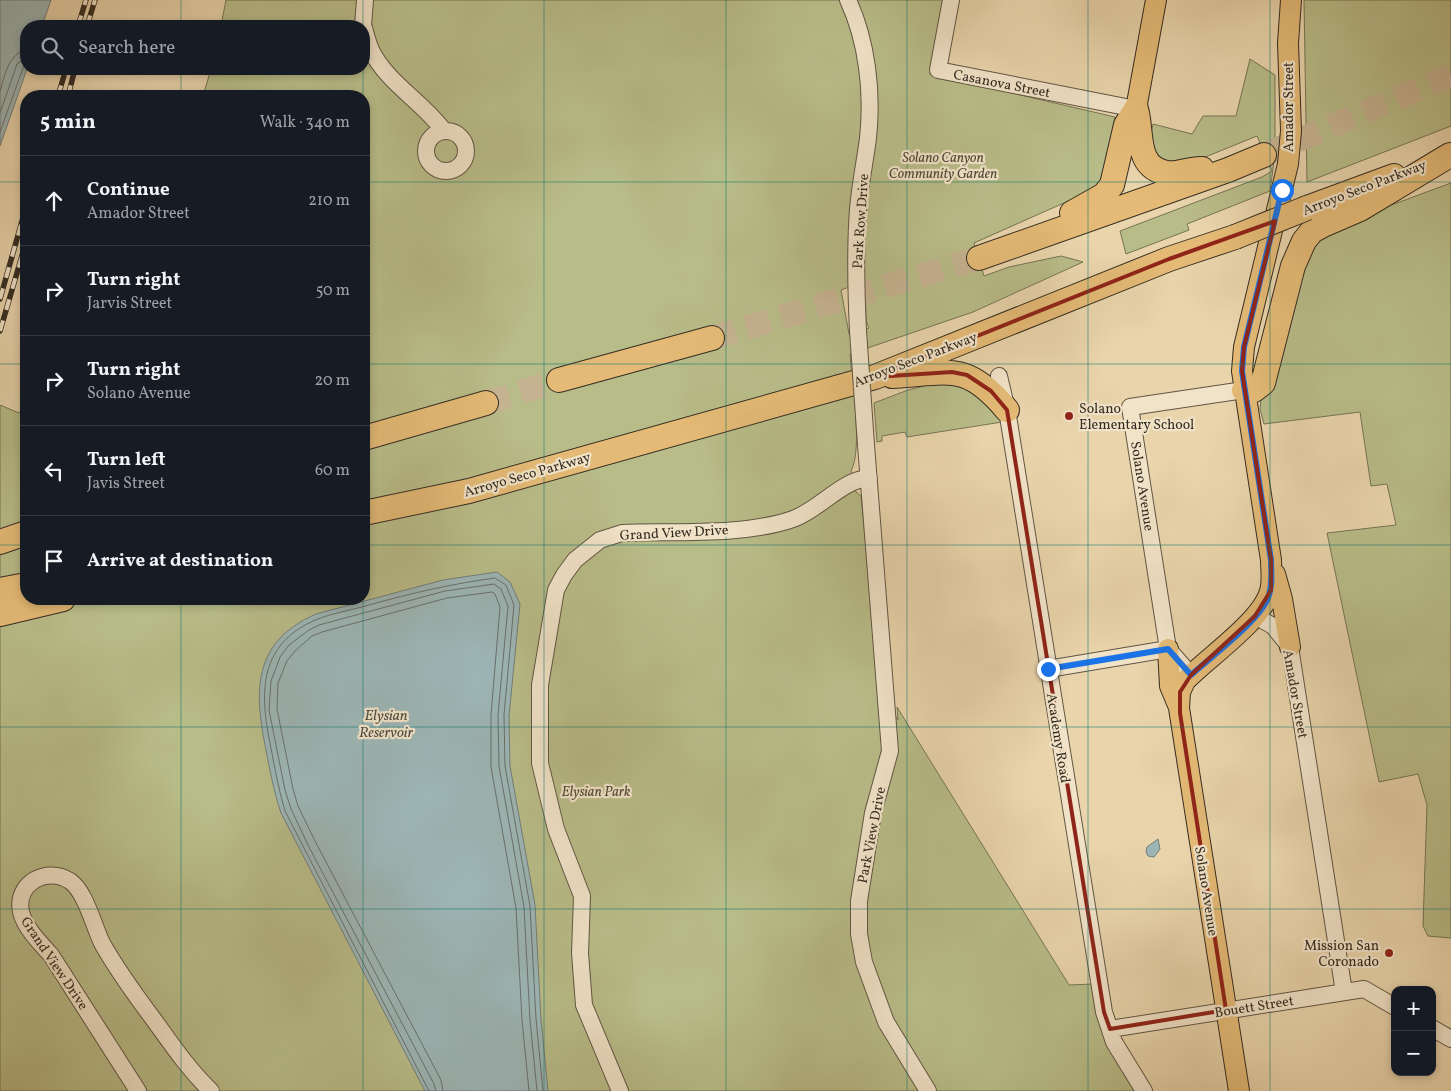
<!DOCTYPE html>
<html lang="en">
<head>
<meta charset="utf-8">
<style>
	body { margin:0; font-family:Vollkorn,serif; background:#242831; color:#f1f3f6 }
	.controls { position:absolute; right:15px; bottom:15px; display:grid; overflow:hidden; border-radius:10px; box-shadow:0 2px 8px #0003 }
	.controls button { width:45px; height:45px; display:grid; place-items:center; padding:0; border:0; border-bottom:1px solid #363941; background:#171b24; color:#f1f3f6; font:25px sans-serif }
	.stop { position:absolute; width:15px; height:15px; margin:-11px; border:4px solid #1a73e8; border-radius:50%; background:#fff }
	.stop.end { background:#1a73e8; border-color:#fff; box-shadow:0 1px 5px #0008 }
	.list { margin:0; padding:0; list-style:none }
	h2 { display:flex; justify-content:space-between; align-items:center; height:65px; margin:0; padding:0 20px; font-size:21px }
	h2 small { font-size:16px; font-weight:400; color:#9ea1a6 }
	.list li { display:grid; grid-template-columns:32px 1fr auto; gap:15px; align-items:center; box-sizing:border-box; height:90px; padding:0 20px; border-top:1px solid #363941 }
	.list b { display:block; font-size:19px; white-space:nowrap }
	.list p { margin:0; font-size:16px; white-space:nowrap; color:#9ea1a6 }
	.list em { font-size:16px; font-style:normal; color:#9ea1a6 }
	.icon { flex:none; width:28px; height:28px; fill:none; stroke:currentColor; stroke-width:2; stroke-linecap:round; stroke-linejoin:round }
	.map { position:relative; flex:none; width:1451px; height:1091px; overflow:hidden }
	.search { position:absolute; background:#171b24; box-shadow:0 2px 8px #0003; left:20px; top:20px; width:350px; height:55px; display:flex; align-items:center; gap:12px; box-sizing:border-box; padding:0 18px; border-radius:20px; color:#9ea1a6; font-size:19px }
	.panel { position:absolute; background:#171b24; box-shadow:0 2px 8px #0003; left:20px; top:90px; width:350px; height:515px; border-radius:20px }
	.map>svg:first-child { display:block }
</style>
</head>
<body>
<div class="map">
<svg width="1451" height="1091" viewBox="0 0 1451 1091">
	<rect width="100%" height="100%" fill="#e9d4ab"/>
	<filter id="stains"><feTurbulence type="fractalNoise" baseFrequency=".004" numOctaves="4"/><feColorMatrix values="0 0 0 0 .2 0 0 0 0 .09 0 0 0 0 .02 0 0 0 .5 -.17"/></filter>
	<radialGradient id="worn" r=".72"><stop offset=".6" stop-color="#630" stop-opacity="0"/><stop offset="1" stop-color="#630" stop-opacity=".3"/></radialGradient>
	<path fill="#b8bc88" stroke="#767455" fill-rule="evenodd" d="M226 0H943L930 74 1115 117 1104 176 1093 190 974 243 984 276 1009 267 1061 256 1083 262 973 312 850 354C852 382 863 449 851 471L856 492 861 496 881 694 898 720 897 707 1069 985 1093 984 1138 1091H0V405L19 413 26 403V599H364V96H203L211 69H364V26H221ZM865 281 866 321 869 328 849 334 841 290Z
		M1304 0H1451V126L1307 182Z
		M1250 59 1275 75V154L1270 191 1187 224 1189 230 1126 254 1120 231 1262 177 1272 171 1257 136 1188 164 1155 161 1151 132 1153 124 1192 134 1203 116H1236Z
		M1451 183V938L1428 936 1423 926 1427 805 1418 774 1379 782 1327 533 1396 525 1387 484 1371 486 1360 412 1264 424 1260 409 1261 399 1313 241 1337 225Z
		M943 381 987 397 1002 422 907 437 905 432 882 436V441L877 442 874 403 908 390Z"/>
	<path fill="#9cb5b5" stroke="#727e7a" d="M0 0H51L42 26H26L27 69 0 146Z
		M497 572 510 582 520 604 509 716 510 766 535 905 541 1019 548 1091H425L281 813C274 792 270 771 266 750 254 691 252 642 316 614L443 580Z
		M1158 839 1160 849 1154 857 1148 856 1146 852 1147 847Z"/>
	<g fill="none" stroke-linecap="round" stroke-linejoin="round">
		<path stroke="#68706c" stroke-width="1" d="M0 91C5 75 8 54 26 50
			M0 113 17 64 26 58
			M0 132 23 68 26 64
			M429 1091 285 811C279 791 275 770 271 748 261 701 256 651 307 624 325 614 349 611 369 605 412 593 451 584 495 578L506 585 514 605 504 715 505 766 530 906 536 1019 543 1091
			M436 1091 434 1084 309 847 291 809 285 790 269 710 271 681 280 657 289 645 309 630 319 625 445 591 494 584 501 589 508 606 498 715 499 766 524 907 530 1020 537 1091
			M443 1091 441 1080 316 843 298 806 293 789 277 709 278 683 287 661 295 651 312 636 322 632 447 598 492 592 495 594 500 607 491 715V767L516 908 522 1020 529 1091"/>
		<path stroke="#c5b290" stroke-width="24" stroke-dasharray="24 12" stroke-linecap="butt" d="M1264 155 1451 75
			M712 338 979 258
			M486 403 559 380"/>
		<defs>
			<path id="minor" d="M848 0C867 41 873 92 868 138 865 162 860 185 858 209 855 250 856 290 858 331
				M951 0 938 70 1136 109
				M363 26 365 0
				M364 28C366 35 368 43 371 50 387 83 423 102 444 131
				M426 151a20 20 0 1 1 40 0a20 20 0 1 1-40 0Z
				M999 376 1007 410 1104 1012 1114 1042 1144 1091
				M866 445 890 751 873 813 859 901V934L864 962 886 1022 928 1091
				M1255 616 1273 626 1290 647 1344 992
				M1048 669 1168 649
				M1191 675 1168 649 1130 407 1244 390
				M1432 1028 1451 1039
				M1110 1029 1364 989 1395 1007
				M138 1091 51 955C40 943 25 928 21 912 15 883 47 866 70 881 86 892 94 928 103 945 118 971 136 996 154 1020 172 1045 189 1070 211 1091
				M620 1091 584 1005 580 953 582 896 556 829 540 763V685L556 590 564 575 575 560 600 540 622 533C673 531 745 536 793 519 819 510 843 479 869 478"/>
			<path id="major" d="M1136 109 1156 0
				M1275 574 1282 599 1290 647
				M1168 649 1170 686 1178 705
				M1239 1091 1179 708 1180 692 1185 681C1207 658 1262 621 1270 591 1273 581 1271 570 1271 560L1242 371 1244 347 1288 164 1291 131 1288 43 1291 0"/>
			<path id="highway" d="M1137 113C1142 136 1136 168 1167 173 1177 175 1191 168 1202 169
				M1307 208 1394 176
				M1072 213 1104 195 1112 185 1126 125 1136 109
				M979 258 1228 170 1264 155
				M892 376C949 373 966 361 1007 410
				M559 380 712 338
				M1244 390H1254L1263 383 1293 266 1304 241 1312 231 1323 225 1360 209 1450 155
				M364 438 486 403
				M364 513 469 491 875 377 1169 259 1235 237
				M0 542 26 533
				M0 590 26 585
				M0 614 63 599"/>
		</defs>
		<use href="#minor" stroke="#615644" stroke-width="18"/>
		<use href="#major" stroke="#342c22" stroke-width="22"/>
		<use href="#highway" stroke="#342c22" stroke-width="26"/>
		<use href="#minor" stroke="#f1e3c8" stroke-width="16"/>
		<use href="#major" stroke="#e4ba76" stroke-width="20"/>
		<use href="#highway" stroke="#e4ba76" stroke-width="24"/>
		<defs>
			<path id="rail" d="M78 26 86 0
				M87 26 95 0
				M58 96 66 69
				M68 96 75 69
				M0 299 26 207
				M0 331 26 242"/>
		</defs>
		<use href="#rail" stroke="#342c22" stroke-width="5.5"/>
		<use href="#rail" stroke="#f1e3c8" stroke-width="4" stroke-dasharray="11" stroke-linecap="butt"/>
		<defs>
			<path id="minor-bridge" d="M858 331 866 445"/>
			<path id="highway-bridge" d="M1235 237 1307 208"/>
		</defs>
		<use href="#minor-bridge" stroke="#615644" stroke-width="18" stroke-linecap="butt"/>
		<use href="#highway-bridge" stroke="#342c22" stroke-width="26" stroke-linecap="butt"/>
		<use href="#minor-bridge" stroke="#f1e3c8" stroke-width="16"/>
		<use href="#highway-bridge" stroke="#e4ba76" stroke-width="24"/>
	</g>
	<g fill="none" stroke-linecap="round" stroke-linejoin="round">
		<path stroke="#1a73e8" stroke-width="6" d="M1048 669 1168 649 1191 675C1211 657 1258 622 1268 598 1273 586 1271 573 1271 560L1242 371 1244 347 1282 190"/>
	</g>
	<path fill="none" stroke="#8f2418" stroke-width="4" stroke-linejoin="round" d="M1275 221 1244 347 1242 371 1271 560V590L1255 616 1191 675 1180 692V713L1226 1010 1110 1029 1104 1012 1007 410 991 391 967 375 952 372 875 377 1169 259Z"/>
	<path fill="none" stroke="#0f766e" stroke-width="1" stroke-opacity="0.55" d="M181 0V26M363 0V26M544 0V1091M726 0V1091M907 0V1091M1088 0V1091M1270 0V1091M181 69V96M363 69V96M0 182H26M364 182H1451M0 364H26M364 364H1451M0 545H26M364 545H1451M181 599V1091M363 599V1091M0 727H1451M0 909H1451"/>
	<g fill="#8f2418" stroke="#f1e3c8" stroke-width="2">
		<circle cx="1069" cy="416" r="5"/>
		<circle cx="1389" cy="953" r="5"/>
	</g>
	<g text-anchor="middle" stroke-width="4.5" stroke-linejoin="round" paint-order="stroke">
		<g font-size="14" fill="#342c22" stroke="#f1e3c8">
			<text transform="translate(1002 83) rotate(11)" y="5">Casanova Street</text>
			<text transform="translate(1288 107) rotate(-90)" y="5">Amador Street</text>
			<text transform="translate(1364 187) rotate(-21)" y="5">Arroyo Seco Parkway</text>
			<text transform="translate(860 221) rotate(-86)" y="5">Park Row Drive</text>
			<text transform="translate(915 359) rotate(-21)" y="5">Arroyo Seco Parkway</text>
			<text transform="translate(527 474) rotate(-16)" y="5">Arroyo Seco Parkway</text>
			<text transform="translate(1143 486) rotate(81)" y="5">Solano Avenue</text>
			<text transform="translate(674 532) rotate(-3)" y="5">Grand View Drive</text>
			<text transform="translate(1296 694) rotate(80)" y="5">Amador Street</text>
			<text transform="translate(1059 738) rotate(81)" y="5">Academy Road</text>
			<text transform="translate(871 835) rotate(-79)" y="5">Park View Drive</text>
			<text transform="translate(1207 891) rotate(81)" y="5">Solano Avenue</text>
			<text transform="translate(55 963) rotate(56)" y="5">Grand View Drive</text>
			<text transform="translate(1254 1006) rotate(-9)" y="5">Bouett Street</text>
		</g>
		<g font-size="14" font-style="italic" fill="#4e4936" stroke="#f1e3c8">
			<text x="943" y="162">Solano Canyon<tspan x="943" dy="16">Community Garden</tspan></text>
			<text x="596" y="796">Elysian Park</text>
		</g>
		<g font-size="14" fill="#342c22" stroke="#f1e3c8" text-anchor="start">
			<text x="1079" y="413">Solano<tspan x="1079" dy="16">Elementary School</tspan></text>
			<text x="1379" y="950" text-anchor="end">Mission San<tspan x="1379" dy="16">Coronado</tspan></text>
		</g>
		<g font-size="15" font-style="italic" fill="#4e4e47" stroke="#f1e3c8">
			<text x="386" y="720">Elysian<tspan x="386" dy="17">Reservoir</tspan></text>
		</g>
	</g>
	<rect width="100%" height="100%" filter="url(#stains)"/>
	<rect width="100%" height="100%" fill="url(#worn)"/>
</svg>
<div class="controls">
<button>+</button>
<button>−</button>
</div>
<div class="stop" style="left:1282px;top:190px"></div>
<div class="stop end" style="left:1048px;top:669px"></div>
<div class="search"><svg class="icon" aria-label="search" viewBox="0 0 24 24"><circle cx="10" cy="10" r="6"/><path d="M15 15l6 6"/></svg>Search here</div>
<section class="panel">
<h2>5 min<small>Walk · 340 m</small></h2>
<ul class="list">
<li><svg class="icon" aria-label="ahead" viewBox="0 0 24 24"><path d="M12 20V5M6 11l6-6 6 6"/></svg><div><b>Continue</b><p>Amador Street</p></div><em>210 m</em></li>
<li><svg class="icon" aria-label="right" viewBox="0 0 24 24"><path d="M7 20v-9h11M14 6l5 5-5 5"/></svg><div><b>Turn right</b><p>Jarvis Street</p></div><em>50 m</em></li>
<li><svg class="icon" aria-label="right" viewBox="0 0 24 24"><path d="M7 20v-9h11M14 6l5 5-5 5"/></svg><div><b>Turn right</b><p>Solano Avenue</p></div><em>20 m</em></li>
<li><svg class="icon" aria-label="left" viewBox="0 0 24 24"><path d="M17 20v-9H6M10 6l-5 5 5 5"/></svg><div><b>Turn left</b><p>Javis Street</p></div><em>60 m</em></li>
<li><svg class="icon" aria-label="arrive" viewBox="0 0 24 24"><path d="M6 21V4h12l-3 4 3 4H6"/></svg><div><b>Arrive at destination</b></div></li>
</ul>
</section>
</div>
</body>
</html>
